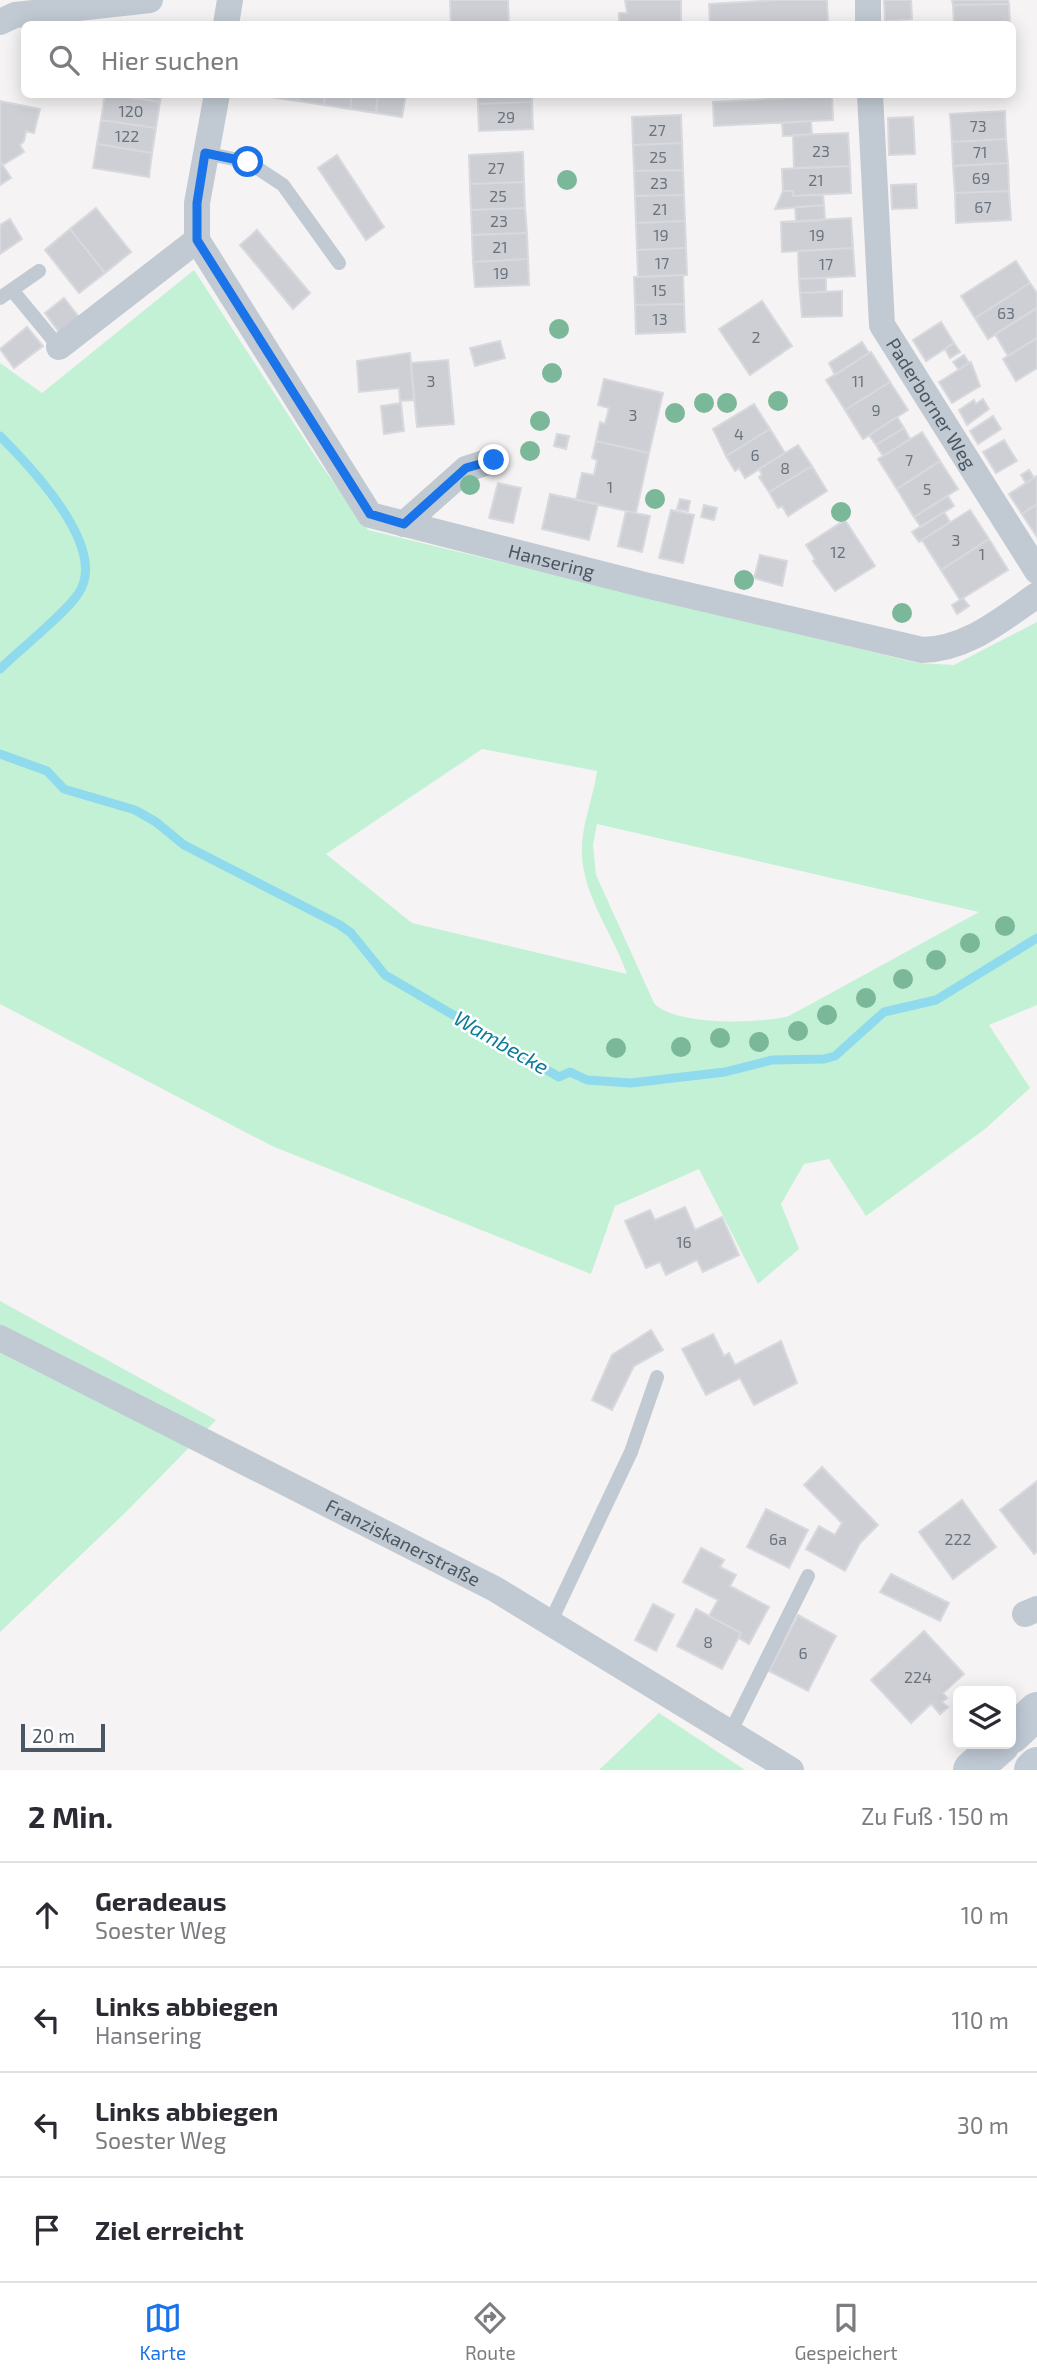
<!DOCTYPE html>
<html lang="de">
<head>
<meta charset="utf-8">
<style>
	body { margin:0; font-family:"Exo 2",sans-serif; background:#f2f2f3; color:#2b2b33 }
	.controls { position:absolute; right:21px; bottom:21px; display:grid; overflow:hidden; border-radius:10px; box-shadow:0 4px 18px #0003 }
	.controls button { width:63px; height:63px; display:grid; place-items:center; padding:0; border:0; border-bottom:2px solid #e1e1e2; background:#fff; color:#2b2b33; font:35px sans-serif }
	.scale { position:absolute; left:21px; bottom:18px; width:84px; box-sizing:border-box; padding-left:7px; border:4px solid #4a5661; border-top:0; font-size:19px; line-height:24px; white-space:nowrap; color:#4a5661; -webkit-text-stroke:5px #fff; paint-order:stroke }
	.stop { position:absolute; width:21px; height:21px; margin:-16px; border:5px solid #1a73e8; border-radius:50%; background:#fff }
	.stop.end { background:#1a73e8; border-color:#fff; box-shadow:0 2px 7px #0008 }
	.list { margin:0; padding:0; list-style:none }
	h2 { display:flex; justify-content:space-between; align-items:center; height:91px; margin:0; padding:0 28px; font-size:30px }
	h2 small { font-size:23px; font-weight:400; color:#7c7c81 }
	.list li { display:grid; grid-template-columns:46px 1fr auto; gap:21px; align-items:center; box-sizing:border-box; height:105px; padding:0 28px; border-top:2px solid #e1e1e2 }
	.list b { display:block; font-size:26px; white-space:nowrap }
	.list p { margin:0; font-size:23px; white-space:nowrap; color:#7c7c81 }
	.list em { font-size:23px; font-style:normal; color:#7c7c81 }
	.icon { flex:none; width:38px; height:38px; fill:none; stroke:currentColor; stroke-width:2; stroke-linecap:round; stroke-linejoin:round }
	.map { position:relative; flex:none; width:1037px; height:1770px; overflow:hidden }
	.search { position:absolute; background:#fff; box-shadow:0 4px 18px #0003; left:21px; right:21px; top:21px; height:77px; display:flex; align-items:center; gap:18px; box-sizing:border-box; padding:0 24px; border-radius:10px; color:#7c7c81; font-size:26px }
	.sheet { height:511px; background:#fff }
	nav { display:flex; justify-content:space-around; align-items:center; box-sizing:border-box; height:98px; border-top:2px solid #e1e1e2; background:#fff; font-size:19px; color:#7c7c81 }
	nav a { display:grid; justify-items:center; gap:4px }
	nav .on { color:#1a73e8 }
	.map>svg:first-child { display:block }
</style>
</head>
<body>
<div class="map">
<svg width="1037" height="1770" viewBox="0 0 1037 1770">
	<rect width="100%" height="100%" fill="#f5f3f3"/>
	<path fill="#c3f1d5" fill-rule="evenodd" d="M194 270 319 462 368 530 918 663 954 665 1037 622V1005L989 1025 1030 1088 985 1129 866 1216 829 1159 804 1164 781 1204 799 1249 758 1284 699 1169 615 1206 591 1274 272 1146 0 1004V363L42 393ZM482 749 597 771C593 800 580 828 582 857 585 899 614 936 627 974L412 923 326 854ZM597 824 979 912 789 1016C760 1024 674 1026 654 1003L596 875 593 845Z
		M0 1301 216 1420 126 1512 0 1632Z
		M659 1713 745 1770H599Z"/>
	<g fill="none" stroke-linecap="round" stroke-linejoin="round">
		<path stroke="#90daee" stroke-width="9" d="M0 436C30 466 110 549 78 594 64 615 20 649 0 669
			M0 754 47 771 64 789 135 810 156 822 184 845 340 925 351 933 385 975 559 1077 570 1072 587 1080 631 1083 725 1072 772 1060 824 1059 835 1056 884 1012 936 1000 1037 938"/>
	</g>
	<path fill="#cdcfd5" stroke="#d7d9de" stroke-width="2" d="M450 0H508L509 24H451Z
		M625 0H681V24H619V13H627Z
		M779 0H827L828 24H710L709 4Z
		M884 0H911L912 19 885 21Z
		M952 0H1008L1009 4 953 5Z
		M1009 4 1010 24H954L953 5Z
		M105 94 160 102 156 128 101 120Z
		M113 94H161L160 102Z
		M272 94H299L298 101 271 97Z
		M299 94H325L324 105 298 101Z
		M325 94H352L350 109 324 105Z
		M352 94H378L376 113 350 109Z
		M378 94H406L402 117 376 113Z
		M478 94H532V102L478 104Z
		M832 96 833 120 714 126 713 102Z
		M0 101 40 109 34 133 26 131 24 141 20 145 24 152 3 165 0 161Z
		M532 102 533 129 479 131 478 104Z
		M1005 111 1006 139 952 142 950 114Z
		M681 115 682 143 633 145 632 117Z
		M913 117 915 154 889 155 888 118Z
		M101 120 156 128 152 153 97 144Z
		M811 121 812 135 783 136 782 123Z
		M848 133 850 166 794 168 793 135Z
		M1006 139 1008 163 953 166 952 142Z
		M682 143 683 170 634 171 633 145Z
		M97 144 152 153 149 177 93 168Z
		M523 152 524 182 470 184 469 155Z
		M337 155 384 227 366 240 318 168Z
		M0 161 11 178 0 185Z
		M1008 163 1009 191 955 193 953 166Z
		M850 166 851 193 793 196V191H783L782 169Z
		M683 170 684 195 635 196 634 171Z
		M524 182 525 208 471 210 470 184Z
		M916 184 917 208 892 209 891 185Z
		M783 191H793V196L823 195 824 205 775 209Z
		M1009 191 1011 220 956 223 955 193Z
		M684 195 685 221 636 223 635 196Z
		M824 205 825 220 796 222 795 207Z
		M96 208 131 252 105 273 70 229Z
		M525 208 527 233 472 235 471 210Z
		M851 218 853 248 782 252 781 222Z
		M10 219 22 239 0 254V225Z
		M685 221 686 248 637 250 636 223Z
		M70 229 105 273 79 293 45 250Z
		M257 230 310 293 293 309 240 245Z
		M527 233 528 259 473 262 472 235Z
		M686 248 687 275 638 277 637 250Z
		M853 248 855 276 799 279 798 251Z
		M528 259 529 285 475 287 473 262Z
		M1016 261 1030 283 975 318 961 296Z
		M683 275 684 304 635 305 634 277Z
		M826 278V292L800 293 799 279Z
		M1030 283 1037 293V308L988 339 975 318Z
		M842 291V316L802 317 800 293Z
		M64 298 79 317 59 332 45 313Z
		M762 301 792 346 750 375 719 329Z
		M684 304 685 332 636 334 635 305Z
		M1037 308V338L1008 356 995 334Z
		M941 322 954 343 926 361 913 340Z
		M27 327 43 346 14 368 0 349Z
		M1037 338V368L1016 381 1003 359Z
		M500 341 505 358 475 366 470 348Z
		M862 342 869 353 835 375 829 363Z
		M954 343 960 352 950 358 945 349Z
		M871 352 890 382 845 410 826 380Z
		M410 353 414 400 400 401 399 388 359 392 357 361Z
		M964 355 969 363 959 370 953 362Z
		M448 360 454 424 417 427 411 363Z
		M971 362 980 386 952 403 939 382Z
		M604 379 663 393 649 453 596 441 600 422 605 424 609 408 598 405Z
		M890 382 908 410 863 439 845 410Z
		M983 399 989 409 967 425 959 410 974 400 976 404Z
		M401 403 404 431 384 434 381 406Z
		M754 404 770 429 726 456 713 429Z
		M993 416 1001 429 978 444 970 431Z
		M897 417 904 428 876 445 869 435Z
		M904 428 910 439 883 456 876 445Z
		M770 429 785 453 745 478 739 468 735 471 726 456Z
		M922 432 940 461 897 489 878 459Z
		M557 434 569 436 566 449 554 446Z
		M1004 440 1017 461 996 473 983 452Z
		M596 441 649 453 636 513 576 500 582 473 594 475 597 460 592 458Z
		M798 445 812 466 769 492 759 477 762 475 759 469Z
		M940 461 958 489 914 517 897 489Z
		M812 466 827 491 788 516 782 506 778 508 769 492Z
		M1029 470 1034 478 1026 483 1021 475Z
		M1037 476V504L1022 514 1009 494Z
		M498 483 521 488 513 523 489 518Z
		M550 494 598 504 589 540 542 529Z
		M948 496 954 506 921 527 914 517Z
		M680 499 690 501 688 511 677 509Z
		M1037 504V537L1022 514Z
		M704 505 717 508 714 520 701 517Z
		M671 510 694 515 683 563 659 558Z
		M970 510 989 539 941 570 922 540Z
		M626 511 650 516 642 552 618 546Z
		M944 512 950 522 919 542 912 532Z
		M845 520 875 566 835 591 813 561 815 559 806 545Z
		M989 539 1008 570 960 600 941 570Z
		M760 555 787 561 782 586 754 578Z
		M963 598 969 606 957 614 952 605Z
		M685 1207 695 1230 722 1217 739 1255 703 1272 697 1260 666 1275 660 1262 646 1268 625 1221 650 1210 655 1220Z
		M651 1330 663 1350 634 1366 612 1410 592 1400 612 1355Z
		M713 1334 724 1356 729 1353 735 1365 781 1341 797 1383 754 1405 740 1378 706 1395 682 1349Z
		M822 1467 878 1525 860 1543 845 1571 806 1549 819 1526 835 1535 842 1523 804 1485Z
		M1037 1481V1552L1034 1554 1000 1510Z
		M962 1500 996 1547 953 1579 919 1532Z
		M766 1509 808 1530 789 1568 747 1547Z
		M701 1548 724 1560 720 1567 736 1575 730 1586 769 1607 749 1644 739 1638 741 1633 709 1616 718 1600 683 1582Z
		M891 1574 949 1603 940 1621 880 1592Z
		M653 1604 674 1615 656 1651 635 1640Z
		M696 1609 741 1633 722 1669 677 1646Z
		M798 1615 836 1636 808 1691 769 1671Z
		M924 1631 964 1674 943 1693 947 1698 942 1702 948 1707 940 1714 931 1704 911 1723 871 1680Z"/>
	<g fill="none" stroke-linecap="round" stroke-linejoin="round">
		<path stroke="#c1cad2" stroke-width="14" d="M205 153 248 162 283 185 339 263
			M12 290 59 347
			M0 298 39 271
			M550 1623 631 1452 657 1377
			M730 1733 808 1576"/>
		<g stroke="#c1cad2" stroke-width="26">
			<path d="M868 0V24"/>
			<path d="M0 22 15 15 150 0"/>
			<path d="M226 24 230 0"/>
			<path id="s1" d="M217 94 197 203V240L370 515 645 585 922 650C967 649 1001 620 1037 595"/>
			<path id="s2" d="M870 94 882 325 1037 571"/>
			<path d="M59 347 197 240"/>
			<path d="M404 524 466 469 494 460"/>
			<path id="s3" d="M0 1338 495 1589 791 1770"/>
			<path d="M1025 1614 1037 1609"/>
		</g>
		<path stroke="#c1cbd6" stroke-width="38" d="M1011 1735 1037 1711
			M972 1770 1001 1744
			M1033 1770 1037 1766"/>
	</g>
	<g fill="#7bb799">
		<circle cx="567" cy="180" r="10"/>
		<circle cx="559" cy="329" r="10"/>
		<circle cx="552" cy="373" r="10"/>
		<circle cx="778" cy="401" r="10"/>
		<circle cx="704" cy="403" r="10"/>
		<circle cx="727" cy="403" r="10"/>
		<circle cx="675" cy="413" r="10"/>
		<circle cx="540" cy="421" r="10"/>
		<circle cx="530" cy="451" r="10"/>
		<circle cx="470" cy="485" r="10"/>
		<circle cx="655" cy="499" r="10"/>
		<circle cx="841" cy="512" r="10"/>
		<circle cx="744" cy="580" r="10"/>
		<circle cx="902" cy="613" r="10"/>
		<circle cx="1005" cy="926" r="10"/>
		<circle cx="970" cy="943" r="10"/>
		<circle cx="936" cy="960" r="10"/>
		<circle cx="903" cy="979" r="10"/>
		<circle cx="866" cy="998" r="10"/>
		<circle cx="827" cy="1015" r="10"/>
		<circle cx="798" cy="1031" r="10"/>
		<circle cx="720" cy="1038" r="10"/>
		<circle cx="759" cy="1042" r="10"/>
		<circle cx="681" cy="1047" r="10"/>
		<circle cx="616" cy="1048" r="10"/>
	</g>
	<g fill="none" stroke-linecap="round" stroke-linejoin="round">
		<path stroke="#1a73e8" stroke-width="9" d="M248 162 205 153 197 203V240L370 514 404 524 466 468 494 460"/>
	</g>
	<g text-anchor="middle" stroke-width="5" stroke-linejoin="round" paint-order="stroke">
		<g font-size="16" fill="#6b747e">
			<text x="131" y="117">120</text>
			<text x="506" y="123">29</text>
			<text x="978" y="132">73</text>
			<text x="657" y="136">27</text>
			<text x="127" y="142">122</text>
			<text x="821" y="157">23</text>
			<text x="980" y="158">71</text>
			<text x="658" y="163">25</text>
			<text x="496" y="174">27</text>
			<text x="981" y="184">69</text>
			<text x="816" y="186">21</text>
			<text x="659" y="189">23</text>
			<text x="498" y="202">25</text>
			<text x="983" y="213">67</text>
			<text x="660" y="215">21</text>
			<text x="499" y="227">23</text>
			<text x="661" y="241">19</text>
			<text x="817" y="241">19</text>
			<text x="500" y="253">21</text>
			<text x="662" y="269">17</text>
			<text x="826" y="270">17</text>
			<text x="501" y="279">19</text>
			<text x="659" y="296">15</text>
			<text x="1006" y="319">63</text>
			<text x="660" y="325">13</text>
			<text x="756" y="343">2</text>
			<text x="431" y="387">3</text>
			<text x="858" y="387">11</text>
			<text x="876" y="416">9</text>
			<text x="633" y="421">3</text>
			<text x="739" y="440">4</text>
			<text x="755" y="461">6</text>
			<text x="909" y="466">7</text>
			<text x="785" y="474">8</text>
			<text x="610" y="493">1</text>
			<text x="927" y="495">5</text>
			<text x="956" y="546">3</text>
			<text x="838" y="558">12</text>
			<text x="982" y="560">1</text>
			<text x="684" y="1248">16</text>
			<text x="778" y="1545">6a</text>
			<text x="958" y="1545">222</text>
			<text x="708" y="1648">8</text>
			<text x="803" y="1659">6</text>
			<text x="918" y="1683">224</text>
		</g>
		<g font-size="19" fill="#4a5661" stroke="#fff">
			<text dy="7" stroke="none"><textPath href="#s2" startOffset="324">Paderborner Weg</textPath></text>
			<text dy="7" stroke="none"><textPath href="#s1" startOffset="660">Hansering</textPath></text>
			<text dy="7" stroke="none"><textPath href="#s3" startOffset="452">Franziskanerstraße</textPath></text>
		</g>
		<g font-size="21" font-style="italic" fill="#0c7c9b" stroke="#fff">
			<text transform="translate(501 1043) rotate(30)" y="7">Wambecke</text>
		</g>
	</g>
</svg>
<div class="controls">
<button><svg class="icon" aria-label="layers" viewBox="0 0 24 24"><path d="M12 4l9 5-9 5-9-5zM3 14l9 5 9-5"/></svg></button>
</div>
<div class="scale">20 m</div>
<div class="stop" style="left:248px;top:162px"></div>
<div class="stop end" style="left:494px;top:460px"></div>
<div class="search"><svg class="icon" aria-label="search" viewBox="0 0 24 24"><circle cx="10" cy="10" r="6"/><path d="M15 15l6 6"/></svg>Hier suchen</div>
</div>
<section class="sheet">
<h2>2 Min.<small>Zu Fuß · 150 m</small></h2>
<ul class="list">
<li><svg class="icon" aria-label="ahead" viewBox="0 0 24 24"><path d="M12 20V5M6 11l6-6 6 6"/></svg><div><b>Geradeaus</b><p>Soester Weg</p></div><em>10 m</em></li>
<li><svg class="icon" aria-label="left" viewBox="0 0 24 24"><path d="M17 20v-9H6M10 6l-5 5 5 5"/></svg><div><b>Links abbiegen</b><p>Hansering</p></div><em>110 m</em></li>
<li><svg class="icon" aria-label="left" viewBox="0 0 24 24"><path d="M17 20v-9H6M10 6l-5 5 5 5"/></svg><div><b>Links abbiegen</b><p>Soester Weg</p></div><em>30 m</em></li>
<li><svg class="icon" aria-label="arrive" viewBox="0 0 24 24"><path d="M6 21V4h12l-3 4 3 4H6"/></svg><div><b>Ziel erreicht</b></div></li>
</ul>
</section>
<nav>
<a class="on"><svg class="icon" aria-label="map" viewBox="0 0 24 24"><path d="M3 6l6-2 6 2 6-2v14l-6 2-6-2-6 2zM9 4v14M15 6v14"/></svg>Karte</a>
<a><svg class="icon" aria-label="directions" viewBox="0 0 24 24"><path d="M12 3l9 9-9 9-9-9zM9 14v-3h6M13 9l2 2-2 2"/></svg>Route</a>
<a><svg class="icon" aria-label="saved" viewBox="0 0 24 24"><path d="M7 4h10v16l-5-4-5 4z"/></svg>Gespeichert</a>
</nav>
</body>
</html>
